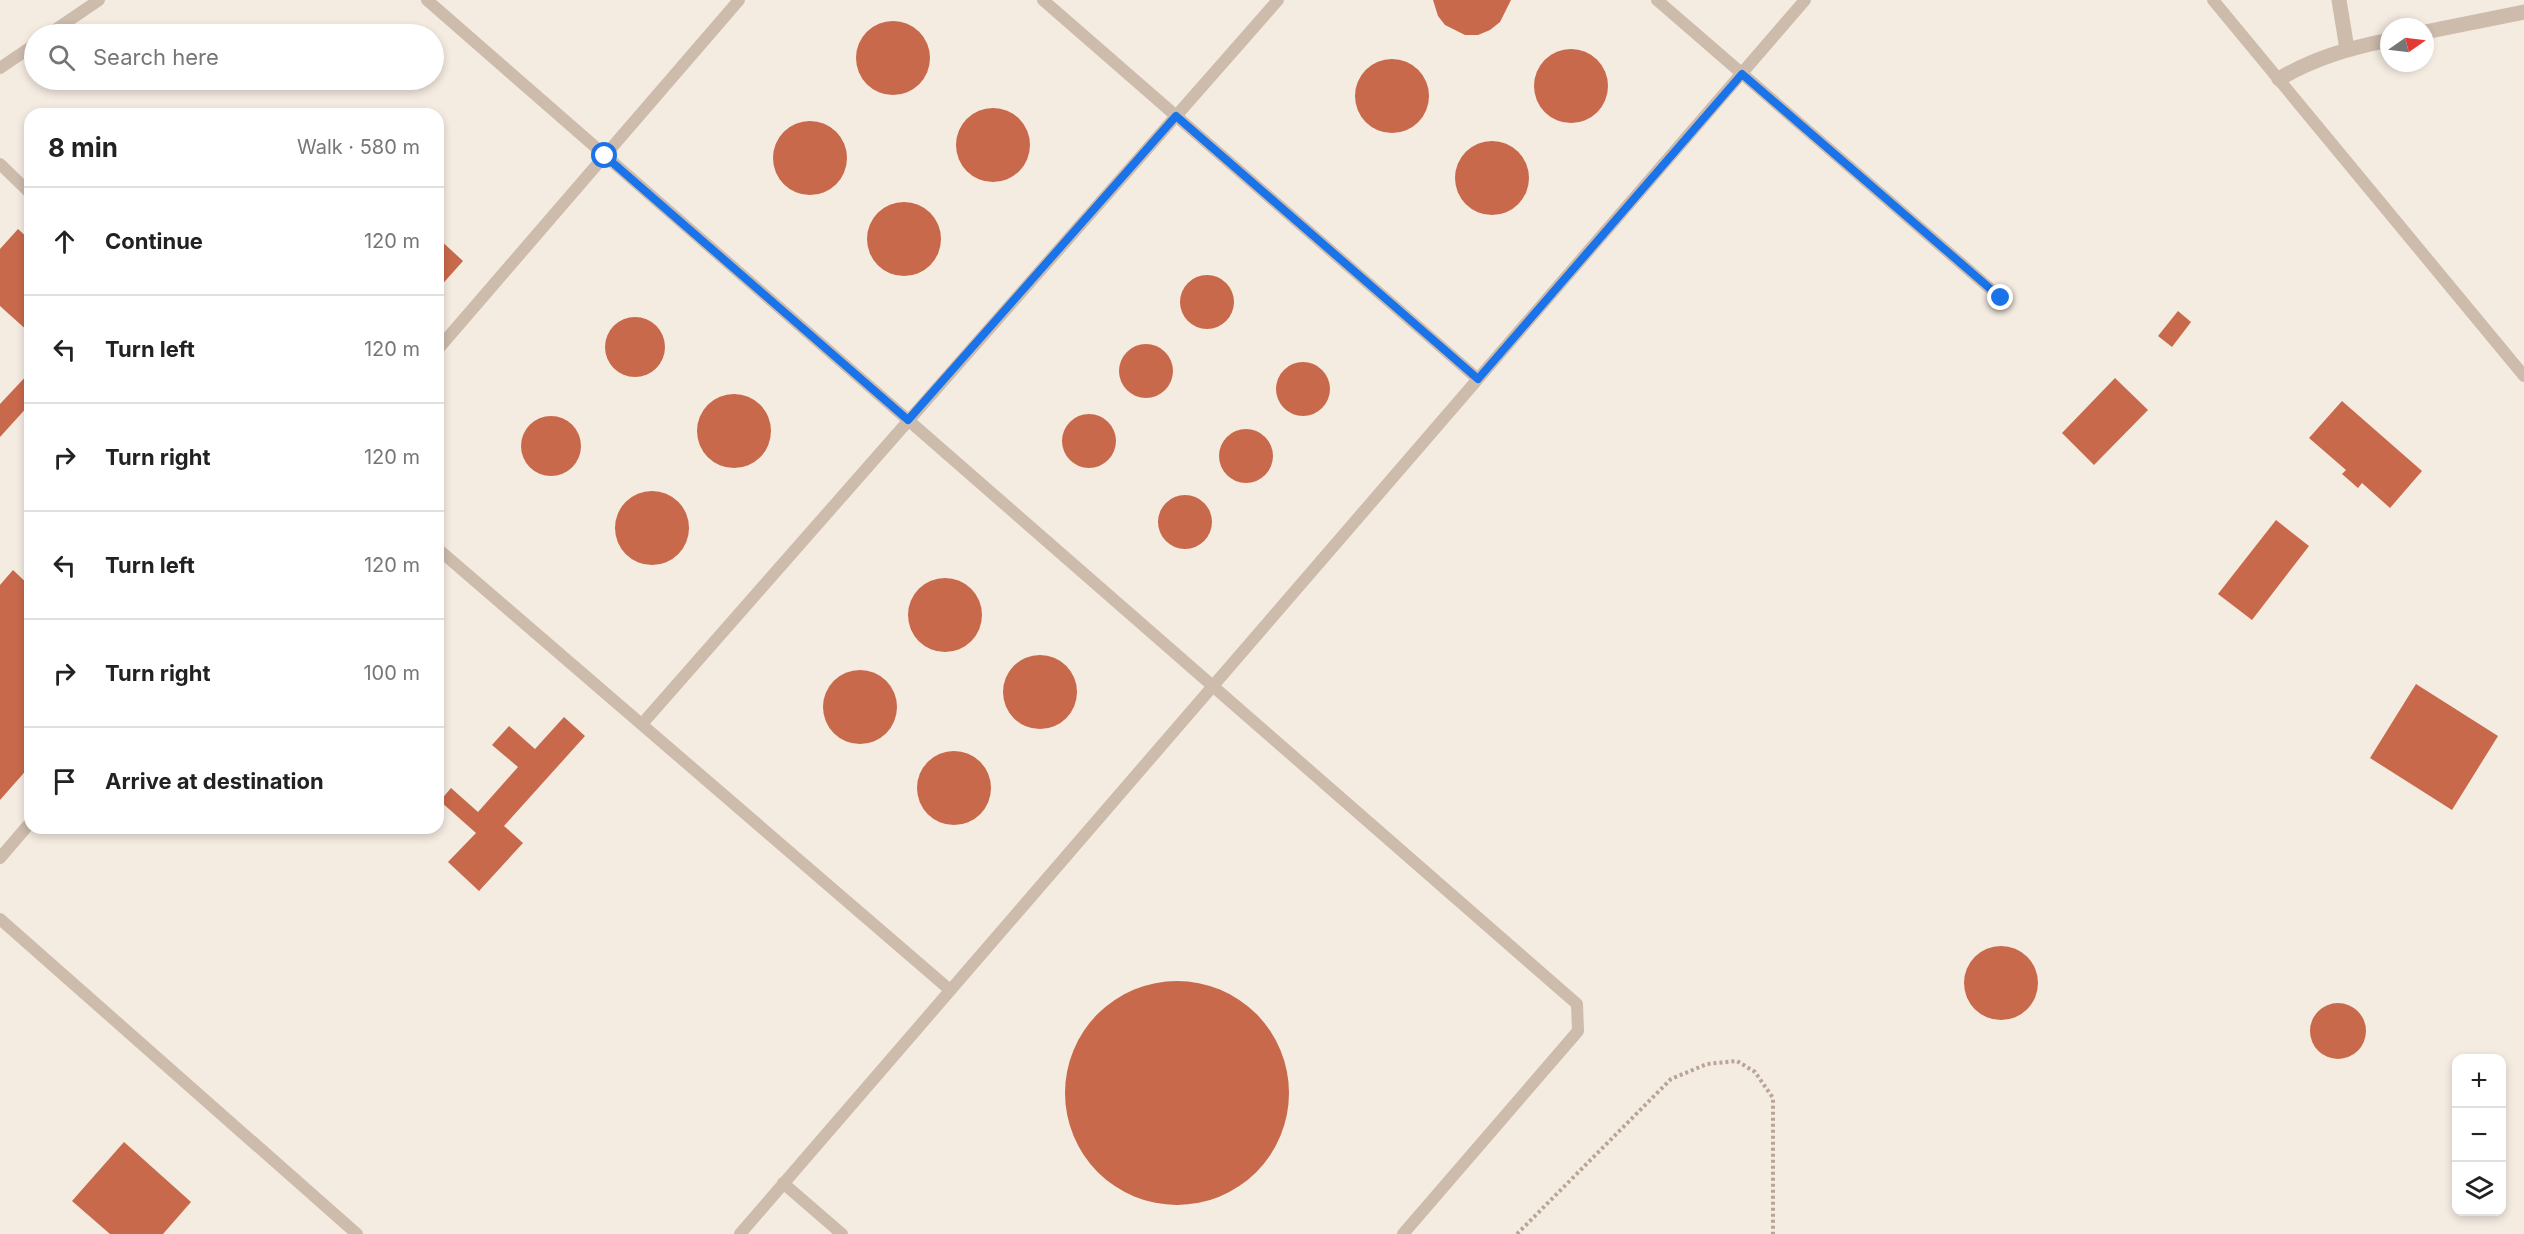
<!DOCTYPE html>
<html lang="en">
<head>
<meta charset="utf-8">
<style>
	body { margin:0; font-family:Inter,sans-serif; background:#f6f6f6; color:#222 }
	.controls { position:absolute; right:18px; bottom:18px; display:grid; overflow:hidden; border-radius:12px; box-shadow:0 3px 9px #0003 }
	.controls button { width:54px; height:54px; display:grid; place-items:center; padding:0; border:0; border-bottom:2px solid #e0e0e0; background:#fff; color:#222; font:30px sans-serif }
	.compass { position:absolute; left:2380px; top:18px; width:54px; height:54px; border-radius:50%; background:#fff; box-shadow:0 3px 9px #0003; rotate:76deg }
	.stop { position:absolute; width:18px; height:18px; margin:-14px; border:4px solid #1a73e8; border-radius:50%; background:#fff }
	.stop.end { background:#1a73e8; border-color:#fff; box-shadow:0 2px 6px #0008 }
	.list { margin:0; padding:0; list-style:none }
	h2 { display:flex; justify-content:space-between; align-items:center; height:78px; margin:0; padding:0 24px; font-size:26px }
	h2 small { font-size:20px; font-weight:400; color:#767676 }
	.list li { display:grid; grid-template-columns:39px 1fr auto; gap:18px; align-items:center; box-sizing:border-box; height:108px; padding:0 24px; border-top:2px solid #e0e0e0 }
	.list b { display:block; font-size:22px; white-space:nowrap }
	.list em { font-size:20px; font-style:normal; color:#767676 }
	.icon { flex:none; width:33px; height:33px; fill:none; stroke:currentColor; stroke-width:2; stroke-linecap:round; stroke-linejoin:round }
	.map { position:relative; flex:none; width:2524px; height:1234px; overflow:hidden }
	.search { position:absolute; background:#fff; box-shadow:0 3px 9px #0003; left:24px; top:24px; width:420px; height:66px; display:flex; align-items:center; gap:15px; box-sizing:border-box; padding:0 21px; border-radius:33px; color:#767676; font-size:22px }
	.panel { position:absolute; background:#fff; box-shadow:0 3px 9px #0003; left:24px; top:108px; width:420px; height:726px; border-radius:18px }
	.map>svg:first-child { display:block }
</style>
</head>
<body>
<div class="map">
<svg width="2524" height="1234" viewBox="0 0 2524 1234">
	<rect width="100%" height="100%" fill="#f4ebe1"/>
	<path fill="#c8694b" d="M1433 0H1511L1500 22 1490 30 1478 35H1465L1445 25 1438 16Z
		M856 58a37 37 0 1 1 74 0a37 37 0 1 1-74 0Z
		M1534 86a37 37 0 1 1 74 0a37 37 0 1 1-74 0Z
		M1355 96a37 37 0 1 1 74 0a37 37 0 1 1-74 0Z
		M956 145a37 37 0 1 1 74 0a37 37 0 1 1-74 0Z
		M773 158a37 37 0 1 1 74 0a37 37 0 1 1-74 0Z
		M1455 178a37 37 0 1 1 74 0a37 37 0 1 1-74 0Z
		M867 239a37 37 0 1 1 74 0a37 37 0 1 1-74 0Z
		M18 229 30 240V333L0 306V249Z
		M438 238 463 261 438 289Z
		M1180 302a27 27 0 1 1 54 0a27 27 0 1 1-54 0Z
		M2178 311 2191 322 2172 347 2158 336Z
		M605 347a30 30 0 1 1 60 0a30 30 0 1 1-60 0Z
		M1119 371a27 27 0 1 1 54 0a27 27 0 1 1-54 0Z
		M1276 389a27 27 0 1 1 54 0a27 27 0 1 1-54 0Z
		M30 372V404L0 437V404Z
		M2115 378 2148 410 2094 465 2062 433Z
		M697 431a37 37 0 1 1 74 0a37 37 0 1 1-74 0Z
		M2342 401 2422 471 2390 508 2362 483 2358 488 2342 474 2346 470 2309 438Z
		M1062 441a27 27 0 1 1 54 0a27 27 0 1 1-54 0Z
		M521 446a30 30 0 1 1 60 0a30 30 0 1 1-60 0Z
		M1219 456a27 27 0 1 1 54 0a27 27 0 1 1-54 0Z
		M615 528a37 37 0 1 1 74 0a37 37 0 1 1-74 0Z
		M1158 522a27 27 0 1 1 54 0a27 27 0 1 1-54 0Z
		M2276 520 2309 546 2252 620 2218 594Z
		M13 570 30 586V766L0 800V585Z
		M908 615a37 37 0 1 1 74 0a37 37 0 1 1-74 0Z
		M1003 692a37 37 0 1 1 74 0a37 37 0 1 1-74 0Z
		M823 707a37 37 0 1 1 74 0a37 37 0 1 1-74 0Z
		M2416 684 2498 736 2452 810 2370 758Z
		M564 717 585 736 504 826 523 843 479 891 448 862 476 833 440 801 451 788 478 812 518 767 492 745 509 726 535 749Z
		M917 788a37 37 0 1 1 74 0a37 37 0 1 1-74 0Z
		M1964 983a37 37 0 1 1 74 0a37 37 0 1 1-74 0Z
		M1065 1093a112 112 0 1 1 224 0a112 112 0 1 1-224 0Z
		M2310 1031a28 28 0 1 1 56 0a28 28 0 1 1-56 0Z
		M124 1142 191 1202 163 1234H110L72 1201Z"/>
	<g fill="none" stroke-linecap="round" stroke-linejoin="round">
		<path stroke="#b9a596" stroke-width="4" stroke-dasharray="3 3" stroke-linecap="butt" d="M1517 1234 1671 1079 1707 1064 1737 1061 1755 1072 1773 1098V1234"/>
		<path stroke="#cdbbac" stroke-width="12" d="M427 0 1577 1004 1578 1031 1403 1234
			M1043 0 1478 379
			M1657 0 2001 298
			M2213 0 2524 376
			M49 34 99 0
			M0 68 34 45
			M0 164 30 193
			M438 349 739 0
			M438 549 950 990
			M642 724 1278 0
			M0 858 30 823
			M0 919 357 1234
			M783 1183 842 1234
			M740 1234 1805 0"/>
		<path stroke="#cdbbac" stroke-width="15" d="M2339 0 2347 49
			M2425 32 2524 12
			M2279 79C2314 58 2350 48 2389 40"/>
	</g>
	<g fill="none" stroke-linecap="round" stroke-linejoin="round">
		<path stroke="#1a73e8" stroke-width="8" d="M605 156 908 420 1176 116 1478 379 1742 74 2001 298"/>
	</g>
</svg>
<div class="controls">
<button>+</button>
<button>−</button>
<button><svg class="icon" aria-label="layers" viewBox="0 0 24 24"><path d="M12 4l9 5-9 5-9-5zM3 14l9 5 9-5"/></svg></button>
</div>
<svg class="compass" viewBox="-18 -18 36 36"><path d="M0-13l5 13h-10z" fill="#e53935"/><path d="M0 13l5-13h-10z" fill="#767676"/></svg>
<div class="stop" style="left:605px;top:156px"></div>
<div class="stop end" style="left:2001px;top:298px"></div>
<div class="search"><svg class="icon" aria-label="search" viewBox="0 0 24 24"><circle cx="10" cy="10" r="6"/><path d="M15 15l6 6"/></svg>Search here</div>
<section class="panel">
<h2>8 min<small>Walk · 580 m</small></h2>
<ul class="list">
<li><svg class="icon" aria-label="ahead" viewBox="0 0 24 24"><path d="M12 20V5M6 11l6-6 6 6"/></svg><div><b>Continue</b></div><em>120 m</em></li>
<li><svg class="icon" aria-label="left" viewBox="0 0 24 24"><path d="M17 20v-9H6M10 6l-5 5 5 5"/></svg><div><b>Turn left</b></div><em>120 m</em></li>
<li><svg class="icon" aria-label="right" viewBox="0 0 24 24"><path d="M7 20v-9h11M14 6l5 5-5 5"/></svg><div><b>Turn right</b></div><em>120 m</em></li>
<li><svg class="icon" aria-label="left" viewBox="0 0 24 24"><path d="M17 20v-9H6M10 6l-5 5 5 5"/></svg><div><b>Turn left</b></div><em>120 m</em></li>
<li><svg class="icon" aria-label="right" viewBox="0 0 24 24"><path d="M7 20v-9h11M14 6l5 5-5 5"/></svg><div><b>Turn right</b></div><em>100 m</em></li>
<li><svg class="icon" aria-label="arrive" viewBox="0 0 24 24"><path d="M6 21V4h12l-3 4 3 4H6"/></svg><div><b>Arrive at destination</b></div></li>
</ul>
</section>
</div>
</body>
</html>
